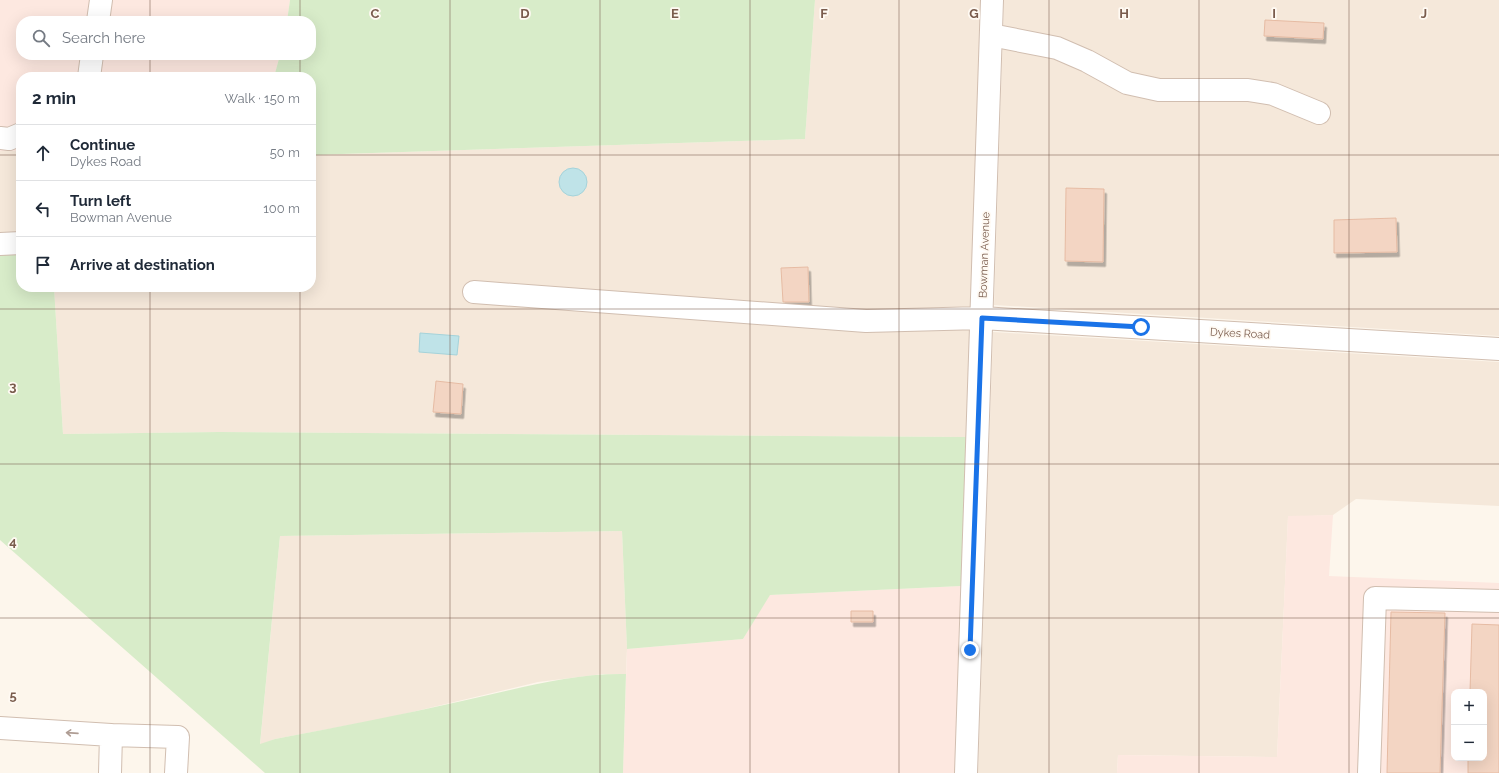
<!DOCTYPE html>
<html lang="en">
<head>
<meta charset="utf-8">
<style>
	body { margin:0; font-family:Raleway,sans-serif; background:#f6f6f7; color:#1f2937 }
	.controls { position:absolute; right:12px; bottom:12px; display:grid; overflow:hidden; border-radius:8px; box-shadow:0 4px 16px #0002 }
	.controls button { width:36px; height:36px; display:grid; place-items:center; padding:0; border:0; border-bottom:1px solid #e0e1e3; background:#fff; color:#1f2937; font:20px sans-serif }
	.stop { position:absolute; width:12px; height:12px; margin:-9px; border:3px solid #1a73e8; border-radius:50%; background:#fff }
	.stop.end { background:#1a73e8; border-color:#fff; box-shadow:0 1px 4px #0008 }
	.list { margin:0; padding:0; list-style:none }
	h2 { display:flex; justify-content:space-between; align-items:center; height:52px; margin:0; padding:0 16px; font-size:17px }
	h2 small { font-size:13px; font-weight:400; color:#747a83 }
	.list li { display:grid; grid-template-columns:26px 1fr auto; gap:12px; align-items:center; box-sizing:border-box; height:56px; padding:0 16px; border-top:1px solid #e0e1e3 }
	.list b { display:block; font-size:15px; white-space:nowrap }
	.list p { margin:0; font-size:13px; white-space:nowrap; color:#747a83 }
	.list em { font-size:13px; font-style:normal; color:#747a83 }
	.icon { flex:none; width:22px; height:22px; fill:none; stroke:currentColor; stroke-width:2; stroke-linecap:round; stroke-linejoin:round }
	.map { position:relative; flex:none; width:1499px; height:773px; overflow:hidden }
	.search { position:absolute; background:#fff; box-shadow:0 4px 16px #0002; left:16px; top:16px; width:300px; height:44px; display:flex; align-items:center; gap:10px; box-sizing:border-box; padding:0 14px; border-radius:16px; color:#747a83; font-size:15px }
	.panel { position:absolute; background:#fff; box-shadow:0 4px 16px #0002; left:16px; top:72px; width:300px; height:220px; border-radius:16px }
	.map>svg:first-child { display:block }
</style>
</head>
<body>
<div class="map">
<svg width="1499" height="773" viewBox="0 0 1499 773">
	<defs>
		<filter id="shadow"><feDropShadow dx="2.5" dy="4.5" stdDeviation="0" flood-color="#0004"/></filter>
	</defs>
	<rect width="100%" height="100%" fill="#fdf6ec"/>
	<path fill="#f5e8da" d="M815 0H981L966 437 219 432 63 434 54 287H311V155L805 139Z
		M1004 0H1499V336L994 305Z
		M0 151H21V253H0Z
		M993 332 1499 362V506L1356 499 1333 515 1288 517 1277 757 1118 755 1117 773H978Z
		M622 531 627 649 626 674H603L538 682 387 718 275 739 260 745 280 536Z"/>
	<path fill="#fde8e0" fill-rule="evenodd" d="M0 0H290L287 21H21V55H280L274 77H21V151H0Z
		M1333 515 1329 576 1499 583V773H1117L1118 755 1277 757 1288 516ZM1454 692H1484V758H1454Z
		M961 586 955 773H623L627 649 743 639 769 595Z"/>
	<path fill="#d8ecc9" d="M290 0H815L805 139 311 155V77H274L280 55H311V21H287Z
		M0 253H21V287H54L63 434 219 432 966 437 961 586 770 595 743 639 627 649 622 531 280 536 260 744 275 739C338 727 400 715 462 701 517 689 570 673 626 674L623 773H265L0 540Z"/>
	<path fill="#bfe3e8" stroke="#a5d3da" d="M559 182a14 14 0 1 1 28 0a14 14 0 1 1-28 0Z
		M420 333 459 336 457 355 419 352Z"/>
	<path fill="#f3d5c3" stroke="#e6bba3" filter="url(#shadow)" d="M1265 20 1324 23 1323 39 1264 36Z
		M1066 188 1104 189 1103 262 1065 261Z
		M1396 218 1397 252 1334 253V220Z
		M808 267 809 302H783L781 268Z
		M436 381 463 384 461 414 433 412Z
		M851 611H873V622H851Z
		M1391 612 1445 613 1440 773H1387Z
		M1472 624 1499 625V773H1468V758H1484V692H1470Z"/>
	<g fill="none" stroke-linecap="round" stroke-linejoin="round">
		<defs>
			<path id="minor" d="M98 21 101 0
				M991 35 1057 48 1087 61 1127 83 1159 90H1248L1273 94 1319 113
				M89 77 92 55
				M0 138 9 139 21 134
				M0 244 21 243
				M474 292 866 321 982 318 1499 349
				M0 728 111 735
				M110 773 111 735 178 737 176 773
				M966 773 992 0
				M1369 773 1375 598 1499 601"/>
		</defs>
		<use href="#minor" stroke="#d1beb0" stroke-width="24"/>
		<use href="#minor" stroke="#fff" stroke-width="22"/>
	</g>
	<defs><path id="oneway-shaft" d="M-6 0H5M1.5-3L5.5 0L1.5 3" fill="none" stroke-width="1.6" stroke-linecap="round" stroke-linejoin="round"/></defs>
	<use stroke="#af9d94" href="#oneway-shaft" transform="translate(72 733) rotate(-176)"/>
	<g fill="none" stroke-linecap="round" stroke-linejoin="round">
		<path stroke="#1a73e8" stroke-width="5" d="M970 650 982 318 1141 327"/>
	</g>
	<path fill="none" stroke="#7a5c4d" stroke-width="1" stroke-opacity="0.55" d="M150 0V21M300 0V21M450 0V773M600 0V773M750 0V773M899 0V773M1049 0V773M1199 0V773M1349 0V773M150 55V77M300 55V77M0 155H21M311 155H1499M150 287V773M300 287V773M0 309H1499M0 464H1499M0 618H1499"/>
	<g text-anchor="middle" stroke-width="3.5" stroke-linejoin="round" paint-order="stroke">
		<g font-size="11" fill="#7a5c4d" stroke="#fffaf3">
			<text transform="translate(984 255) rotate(-88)" y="4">Bowman Avenue</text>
			<text transform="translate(1240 333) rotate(3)" y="4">Dykes Road</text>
		</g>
	</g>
	<g font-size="13" text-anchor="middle" font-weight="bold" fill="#7a5c4d" stroke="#fffaf3" stroke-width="3.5" stroke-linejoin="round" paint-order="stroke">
		<text x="375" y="18">C</text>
		<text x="525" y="18">D</text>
		<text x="675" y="18">E</text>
		<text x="824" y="18">F</text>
		<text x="974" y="18">G</text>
		<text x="1124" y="18">H</text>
		<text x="1274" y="18">I</text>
		<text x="1424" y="18">J</text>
		<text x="13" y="391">3</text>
		<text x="13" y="546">4</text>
		<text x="13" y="700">5</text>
	</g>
</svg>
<div class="controls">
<button>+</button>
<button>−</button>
</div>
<div class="stop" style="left:1141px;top:327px"></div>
<div class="stop end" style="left:970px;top:650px"></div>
<div class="search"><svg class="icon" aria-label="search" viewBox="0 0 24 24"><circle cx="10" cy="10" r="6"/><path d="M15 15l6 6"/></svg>Search here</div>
<section class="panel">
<h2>2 min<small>Walk · 150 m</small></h2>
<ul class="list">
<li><svg class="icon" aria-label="ahead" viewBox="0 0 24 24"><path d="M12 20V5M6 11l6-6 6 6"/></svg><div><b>Continue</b><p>Dykes Road</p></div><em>50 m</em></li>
<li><svg class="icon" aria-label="left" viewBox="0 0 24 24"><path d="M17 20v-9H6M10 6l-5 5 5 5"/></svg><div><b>Turn left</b><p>Bowman Avenue</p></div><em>100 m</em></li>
<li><svg class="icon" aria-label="arrive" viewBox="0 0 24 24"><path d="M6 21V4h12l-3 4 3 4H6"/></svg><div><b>Arrive at destination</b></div></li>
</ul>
</section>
</div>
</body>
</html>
